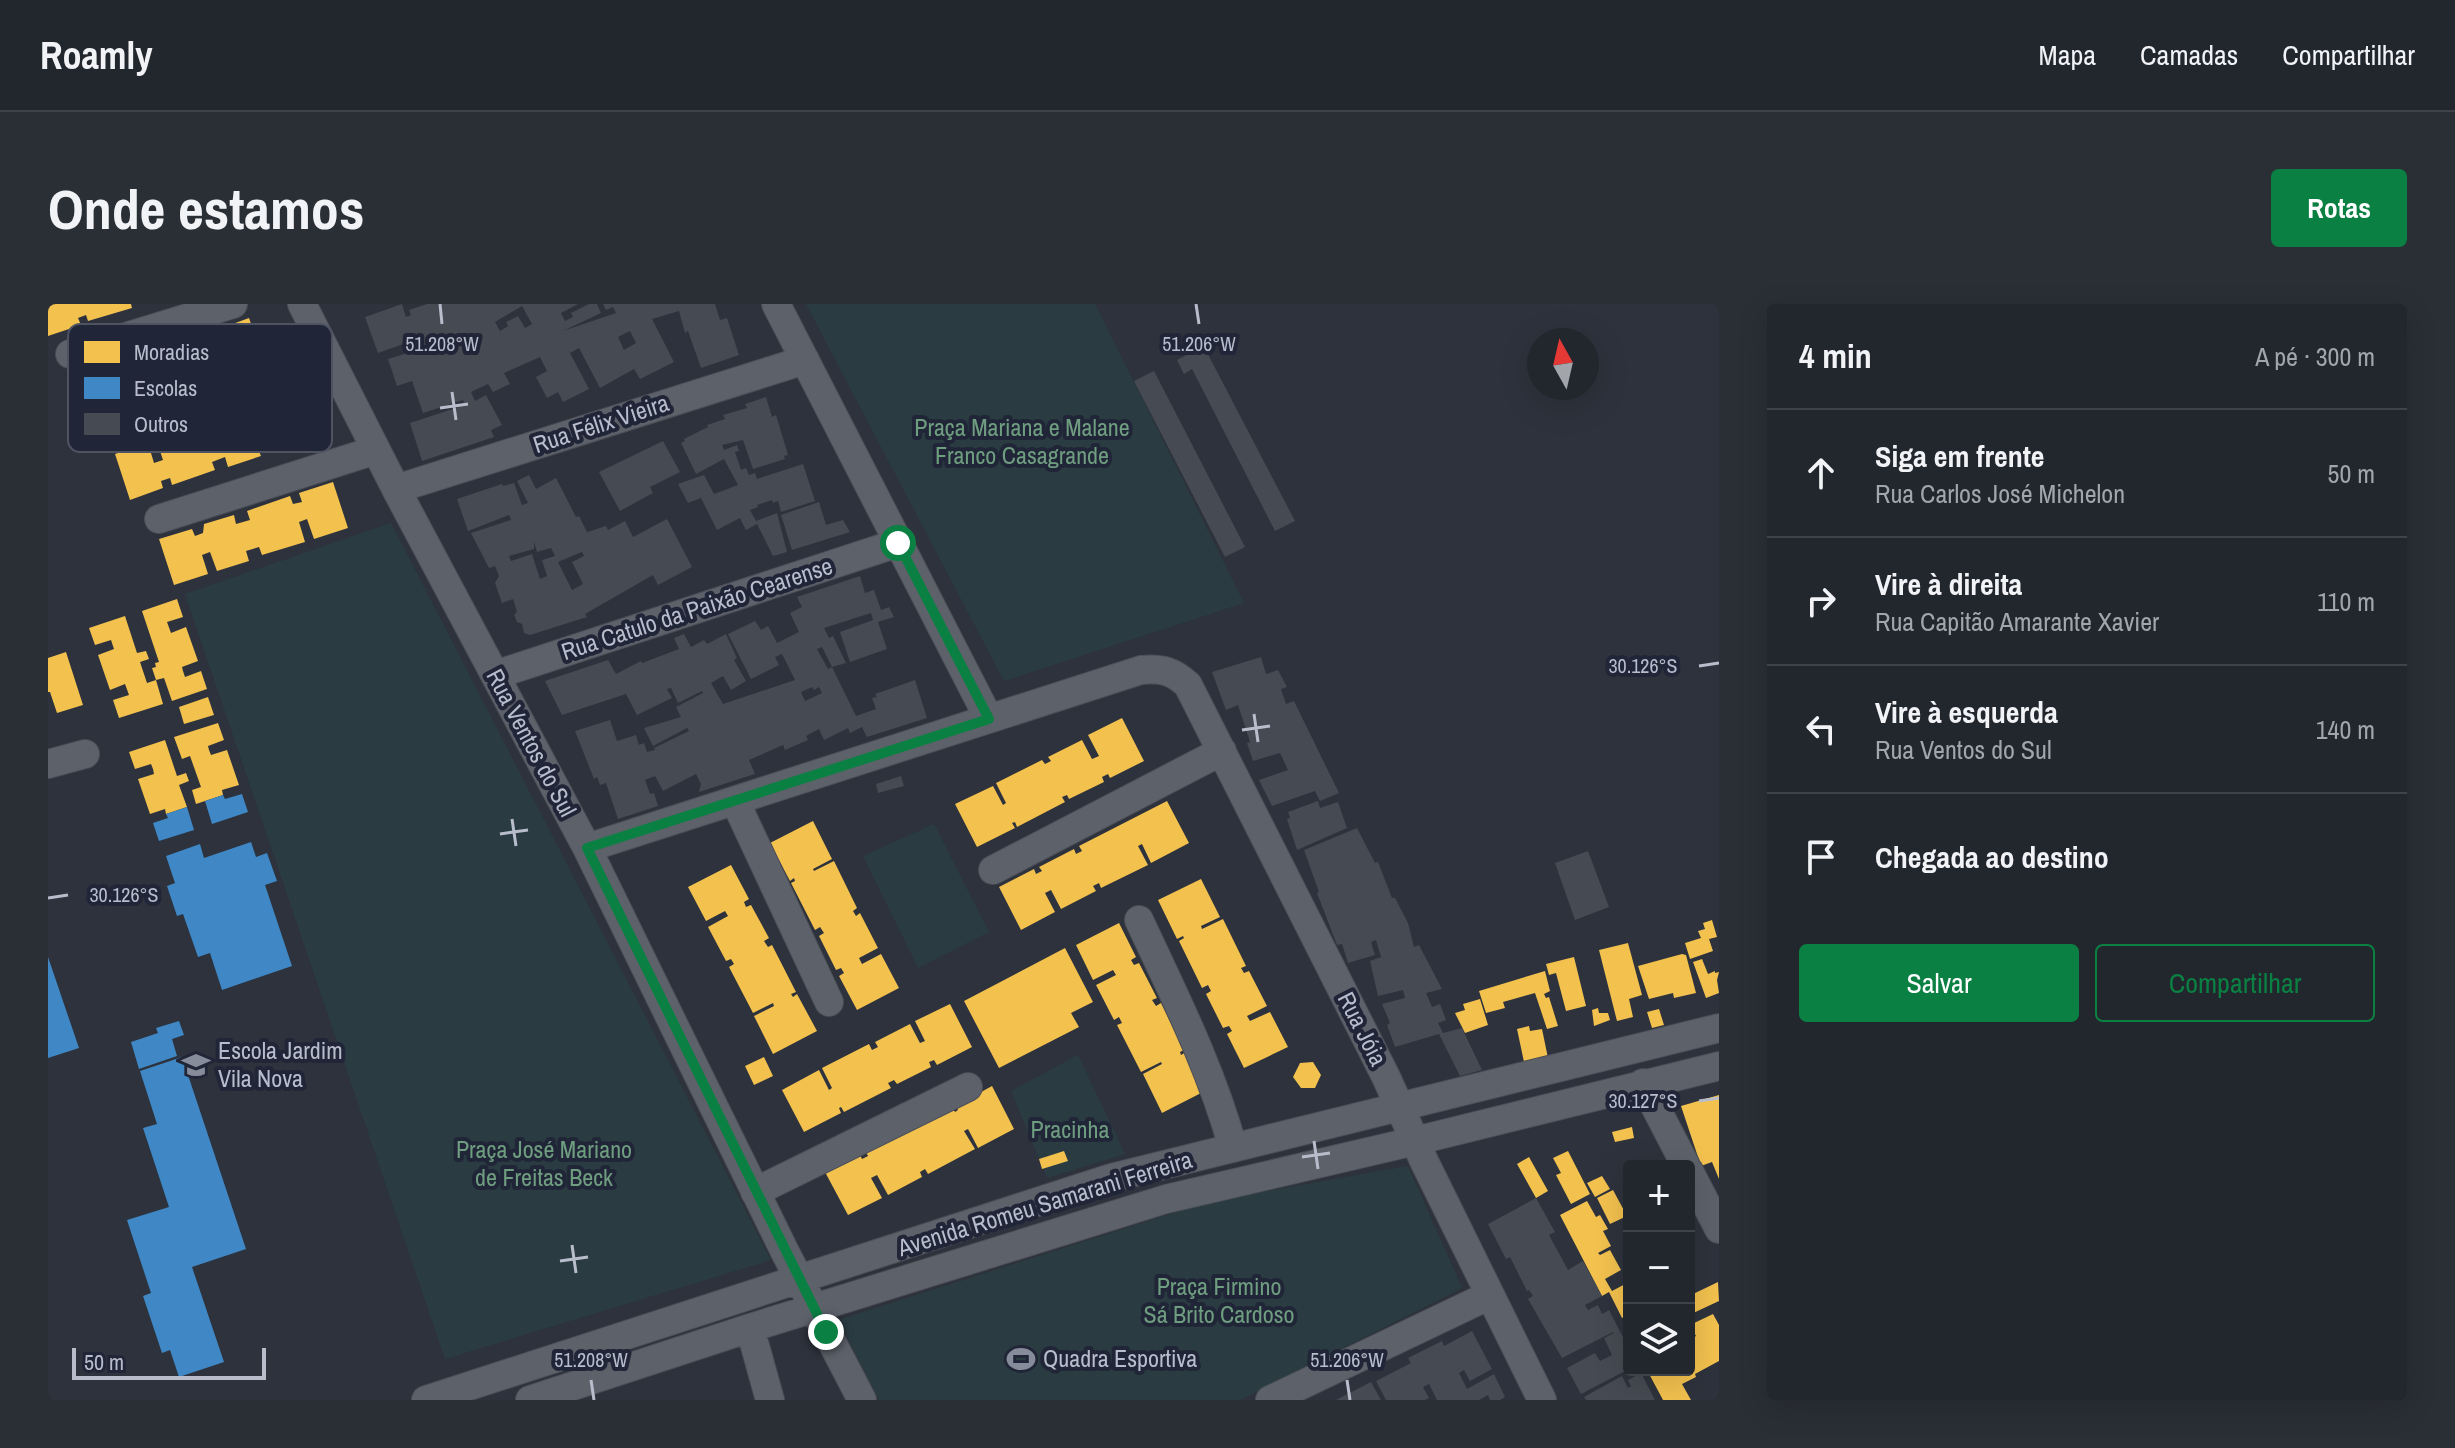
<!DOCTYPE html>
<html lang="pt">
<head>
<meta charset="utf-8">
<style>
	body { margin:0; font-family:"Archivo Narrow",sans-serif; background:#2a2e35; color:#f1f3f6 }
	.controls { position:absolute; right:24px; bottom:24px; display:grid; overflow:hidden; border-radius:8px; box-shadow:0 8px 32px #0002 }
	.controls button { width:72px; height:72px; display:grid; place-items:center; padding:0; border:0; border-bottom:2px solid #3f4349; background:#22262d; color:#f1f3f6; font:40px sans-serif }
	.compass { position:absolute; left:1479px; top:24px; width:72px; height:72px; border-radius:50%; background:#22262d; box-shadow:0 8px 32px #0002; rotate:352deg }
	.scale { position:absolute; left:24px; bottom:20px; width:194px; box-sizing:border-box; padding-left:8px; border:4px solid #b8bdcc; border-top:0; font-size:22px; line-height:28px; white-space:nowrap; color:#b8bdcc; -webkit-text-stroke:6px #202637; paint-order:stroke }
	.stop { position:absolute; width:24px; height:24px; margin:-18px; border:6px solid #0b8043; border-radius:50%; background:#fff }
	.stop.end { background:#0b8043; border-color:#fff; box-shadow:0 2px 8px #0008 }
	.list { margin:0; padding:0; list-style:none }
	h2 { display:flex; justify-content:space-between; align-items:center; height:104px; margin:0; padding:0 32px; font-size:34px }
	h2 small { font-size:26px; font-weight:400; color:#a2a5aa }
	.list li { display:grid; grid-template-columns:52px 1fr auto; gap:24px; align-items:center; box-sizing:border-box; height:128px; padding:0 32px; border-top:2px solid #3f4349 }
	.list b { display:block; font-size:30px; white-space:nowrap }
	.list p { margin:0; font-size:26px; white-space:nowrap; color:#a2a5aa }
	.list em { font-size:26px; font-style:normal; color:#a2a5aa }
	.actions { display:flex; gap:16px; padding:24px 32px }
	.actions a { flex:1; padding:18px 0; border:2px solid #0b8043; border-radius:8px; text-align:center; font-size:28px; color:#0b8043 }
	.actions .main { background:#0b8043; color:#fff }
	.icon { flex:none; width:44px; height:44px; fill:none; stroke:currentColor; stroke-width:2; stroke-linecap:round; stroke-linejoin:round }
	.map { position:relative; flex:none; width:1671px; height:1096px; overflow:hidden; border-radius:8px }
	header { display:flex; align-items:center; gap:48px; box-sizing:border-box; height:112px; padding:0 40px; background:#22262d; border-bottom:2px solid #3f4349 }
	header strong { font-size:38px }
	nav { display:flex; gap:44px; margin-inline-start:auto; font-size:28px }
	.intro { display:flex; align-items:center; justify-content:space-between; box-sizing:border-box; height:192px; padding:0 48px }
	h1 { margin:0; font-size:56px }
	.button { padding:20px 36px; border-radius:8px; background:#0b8043; color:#fff; font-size:28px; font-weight:700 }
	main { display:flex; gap:48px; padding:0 48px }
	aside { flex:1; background:#22262d; border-radius:8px; box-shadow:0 8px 32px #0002 }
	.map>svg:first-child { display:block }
</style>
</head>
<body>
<header>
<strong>Roamly</strong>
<nav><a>Mapa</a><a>Camadas</a><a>Compartilhar</a></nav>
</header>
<div class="intro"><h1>Onde estamos</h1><a class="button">Rotas</a></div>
<main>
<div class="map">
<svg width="1671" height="1096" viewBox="0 0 1671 1096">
	<rect width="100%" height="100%" fill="#2d323c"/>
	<path fill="#2a3c42" d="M758 0H1047L1196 299 956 377Z
		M343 219 723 956 397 1055 137 290Z
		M886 520 941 628 870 664 815 552Z
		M1030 751 1077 850 999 874 963 787Z
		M1360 862 1414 984 1192 1096H831L790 1016 1163 897Z"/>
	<path fill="#f2c14e" d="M0 0H83L84 4 40 17 38 11 30 14 33 21 0 32Z
		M201 14 217 60 183 72 177 52 167 55 174 74 131 89 128 80 116 84 118 92 85 103 79 85 70 88 77 107 44 118 29 72 61 61 63 68 73 64 71 58 103 47 105 56 119 51 117 42 159 28 161 36 170 33 168 26Z
		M239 91 254 138 220 149 218 142 210 145 213 152 180 163 177 153 164 158 167 166 124 181 122 174 113 177 115 184 82 196 67 150 100 139 106 159 115 156 108 135 151 121 155 130 169 125 166 116 196 106 203 126 212 123 205 103Z
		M285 178 300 224 266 235 259 215 251 218 257 238 214 251 211 243 198 247 201 257 169 267 162 248 154 251 160 270 126 281 111 235 144 225 147 232 155 229 156 220 186 211 188 220 202 216 199 207 242 192 245 200 254 198 251 189Z
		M129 295 135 313 119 318 123 329 138 323 150 357 134 363 135 367 137 373 153 367 159 385 124 397 116 374 108 376 104 364 108 363 107 359 111 358 94 307Z
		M77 312 89 349 98 347 101 355 92 358 99 379 108 376 115 400 71 414 65 396 81 391 77 380 62 386 50 351 66 345 63 336 47 341 41 324Z
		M18 348 35 401 9 409 2 388H0V354Z
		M160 393 166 411 136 420 131 403Z
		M1074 414 1096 457 1062 474 1060 470 1054 473 1056 478 1021 495 1019 491 1014 493 1017 498 969 523 967 518 964 519 967 524 929 543 907 500 945 482 955 501 958 499 948 479 994 456 997 460 1003 457 1000 453 1034 436 1044 455 1051 452 1040 431Z
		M170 419 176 436 160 442 161 446 163 451 179 446 191 481 174 486 175 491 148 500 144 486 153 483 142 452 134 455 126 433Z
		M117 436 129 472 138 469 141 477 131 481 139 503 118 510 117 505 102 510 90 475 106 470 105 465 103 460 87 465 81 448Z
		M1119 497 1141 539 1103 559 1094 540 1090 542 1100 561 1053 584 1051 579 1045 582 1048 587 1013 605 1003 586 997 589 1007 608 973 626 951 583 986 565 988 570 994 567 991 563 1026 545 1028 550 1034 547 1031 542Z
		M765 517 784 555 765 565 766 567 786 557 809 604 805 607 808 612 812 609 830 644 811 654 814 660 833 650 851 684 809 706 791 672 796 669 793 664 788 666 771 632 776 629 772 623 767 626 743 579 747 577 746 574 742 577 722 539Z
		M683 561 701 595 696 598 698 603 703 601 721 634 716 637 720 643 724 641 748 688 743 690 745 693 749 690 769 727 725 750 706 712 726 702 725 699 705 709 681 663 686 660 683 655 678 657 660 623 680 612 677 607 658 617 640 583Z
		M1153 575 1172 613 1153 622 1154 625 1175 615 1198 662 1193 664 1196 669 1201 667 1219 702 1199 712 1202 717 1222 708 1240 743 1196 764 1179 730 1184 727 1181 722 1175 724 1158 690 1163 687 1160 681 1154 684 1131 637 1136 634 1135 632 1129 635 1110 596Z
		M1664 616 1669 633 1661 635 1665 647 1642 655 1637 639 1653 634 1650 627 1657 625 1655 619Z
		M1071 619 1088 653 1083 656 1086 661 1091 659 1109 694 1104 696 1108 702 1113 699 1136 746 1132 748 1133 751 1138 748 1157 787 1114 809 1095 770 1114 760 1113 758 1093 768 1069 721 1074 719 1071 713 1066 716 1048 681 1068 671 1065 666 1045 676 1028 641Z
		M1580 639 1594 691 1581 695 1585 713 1569 717 1551 646Z
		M1017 644 1045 698 1023 709 1031 723 951 764 916 697Z
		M1634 650 1638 651 1648 689 1626 694 1625 689 1601 695 1590 662Z
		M1526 653 1538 702 1518 707 1508 669 1501 671 1498 660Z
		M1654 655 1660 670 1667 667V669L1671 668 1669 676 1671 689 1658 694 1645 658Z
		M1497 667 1502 687 1496 690 1498 694 1501 693 1510 722 1499 725 1487 689 1455 698 1457 704 1438 709 1431 687Z
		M1432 695 1440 721 1417 729 1407 709 1417 706 1415 700Z
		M902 700 924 743 889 761 886 756 881 758 883 763 849 780 846 776 840 779 843 784 796 808 793 803 791 804 793 809 756 828 734 786 771 766 781 786 784 784 774 764 821 740 824 746 830 743 827 738 862 720 872 739 877 737 867 717Z
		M1550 704 1551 709H1560L1562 716 1546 722 1544 706Z
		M1611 705 1616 721 1604 724 1599 708Z
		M1481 722 1482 727 1494 725 1500 754 1476 758 1469 725Z
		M716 753 725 772 706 781 697 762Z
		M1265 758 1273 771 1267 784H1253L1245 773 1252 759Z
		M944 782 966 825 930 844 920 825 916 827 927 845 880 870 877 865 872 868 874 873 840 891 829 871 823 874 834 894 800 911 777 868 812 851 814 855 820 852 818 848 904 803 907 808 910 806 908 802Z
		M1671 791V875L1664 858 1653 862 1633 802Z
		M1584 823 1586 834 1567 838 1564 828Z
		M1016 847 1020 857 994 865 991 855Z
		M1520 847 1542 890 1523 900 1508 871 1513 869 1505 854Z
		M1481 853 1500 887 1488 894 1469 860Z
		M1554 872 1562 885 1547 893 1539 879Z
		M1565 886 1579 912 1562 920 1549 894Z
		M1539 897 1548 913 1552 911 1560 925 1555 927 1563 942 1550 949 1552 951 1562 946 1573 966 1557 975 1564 987 1581 978V1010L1574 1014 1561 988 1554 992 1512 911Z
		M1670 978 1671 997 1641 1011V992Z
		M1665 1010 1671 1021V1057L1647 1070 1648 1073 1634 1080 1643 1096H1615L1599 1066H1641V1036L1648 1032 1642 1021Z"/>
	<path fill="#3f88c5" d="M194 490 200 508 164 520 157 497 175 491 177 495Z
		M139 503 146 526 111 537 105 519 120 514 118 510Z
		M203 538 208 553 219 549 229 577 217 581 244 662 174 686 162 649 150 653 135 610 129 612 119 582 127 579 118 552 152 540 156 554Z
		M0 653 31 744 0 754Z
		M131 717 136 731 124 735 129 752 91 765 83 738 110 729 108 724Z
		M134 753 198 945 144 963 176 1058 131 1073 122 1046 114 1049 95 992 103 989 79 916 121 903 95 824 109 820 92 767Z"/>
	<path fill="#464a52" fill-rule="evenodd" d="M354 0 358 13 363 11 361 6 379 0H530L513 9 517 17 525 13 523 9 541 0H549L553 9 515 27 568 9 565 3 558 6 555 0H667L672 16 679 14 691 51 653 64 640 27 637 29 631 7 604 15 626 58 592 75 586 65 552 84 531 44 522 49 541 85 515 98 510 88 499 94 488 73 499 67 492 53 456 69 462 80 445 88 440 80 423 88 427 97 438 91 454 121 443 126 446 133 374 157 362 119 417 101 415 96 375 109 364 77 349 82 340 55 376 44 372 34 330 49 317 13ZM474 2 484 20 477 24 470 12 458 18 460 22 452 27 447 18ZM582 27 588 39 576 46 570 33Z
		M1153 37 1247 217 1227 227 1144 65 1136 70 1129 56 1148 46 1146 41Z
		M1106 67 1197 243 1177 253 1086 77Z
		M718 93 724 113 728 111 740 151 736 152 737 155 705 165 695 136 674 141 676 146 689 141 691 147 687 148 693 166 698 164 701 171 707 169 709 175 755 160 767 197 733 208 730 197 725 199 724 196 709 201 710 203 702 206 708 217 729 209 739 248 725 252 709 220 698 226 692 214 669 226 653 194 640 199 630 180 656 171 666 190 690 181 676 155 648 170 633 139 637 137 636 135 660 123 659 121 677 115 675 111 699 104 697 100Z
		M615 137 632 168 602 183 605 189 572 207 551 168Z
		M481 171 488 185 508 174 528 213 531 212 539 228 558 222 560 226 577 217 585 233 619 215 644 263 610 281 605 271 537 310 539 313 482 331 476 329 474 320 469 318 466 311 469 308 465 295 454 299 447 279 451 272 447 262 441 264 423 229 463 216 461 211 420 227 409 195 454 180 455 182 466 179 474 201 480 199 469 177ZM486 238 489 248 503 244 507 252 494 256 499 272 492 275 484 250 463 257 461 252 486 245ZM534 248 536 252 524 258 535 280 524 286 510 258Z
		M771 198 778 221 795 216 802 228 744 246 733 211Z
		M812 272 817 289 826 286 833 306 841 303 846 313 830 318 839 345 802 358 792 328 825 316 823 309 776 324 781 334 785 332 798 359 784 363 774 343 769 345 780 365 784 363 808 412 828 405 824 394 829 393 827 390 867 376 879 414 819 433 814 423 802 429 800 424 776 436 771 425 758 432 760 436 737 446 735 441 701 456 707 470 651 488 653 480 648 470 615 487 607 472 597 476 602 490 606 489 610 502 570 515 558 479 552 481 549 473 546 475 527 427 562 416 569 437 588 431 591 441 596 439 599 448 607 446 606 444 641 427 639 424 605 442 596 424 633 413 628 403 655 389 654 387 630 399 623 384 619 385 624 394 589 411 578 390 514 411 497 377 560 356 568 370 593 357 594 359 631 345 626 334 636 330 643 343 656 336 659 340 678 330 689 354 686 356 698 377 683 386 675 372 663 379 675 400 747 376 734 350 727 353 731 361 703 375 680 330 707 317 713 326 720 322 729 339 751 328 742 309 754 303 749 293ZM764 383 766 386 771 383 774 389 757 397 753 388Z
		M1213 353 1218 370 1230 366 1239 383 1233 385 1238 400 1246 397 1291 489 1272 497 1267 487 1224 502 1211 476 1240 466 1232 449 1205 457 1199 439 1202 438 1190 401 1178 406 1164 368Z
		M853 472 856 482 830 489 828 480Z
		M1270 497 1272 504 1290 498 1299 524 1249 546 1239 515 1242 514 1240 508Z
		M1309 524 1327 559 1330 558 1344 594H1347L1360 619 1366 643 1371 641 1394 685 1378 689 1384 703 1392 700 1398 716 1390 719 1395 729 1414 724 1434 766 1412 772 1391 730 1347 743 1339 721 1342 719 1334 700 1357 694 1355 686 1330 692 1322 657 1333 653 1328 636 1323 638 1327 651 1300 659 1294 640 1289 641 1269 589 1271 588 1256 546Z
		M1540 547 1561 603 1527 616 1507 559Z
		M1488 894 1507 928 1501 931 1520 966 1535 957 1554 992 1537 1001 1540 1006 1550 1001 1554 1010 1561 1006 1581 1045V1065L1533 1090 1519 1064 1547 1049 1552 1057 1564 1051 1556 1034 1566 1029 1565 1028 1514 1054 1480 995 1485 992 1481 986 1479 987 1462 953 1458 955 1440 920Z
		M1424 1027 1444 1065 1422 1077 1416 1066 1411 1069 1419 1085 1446 1070 1457 1093 1452 1096H1442L1440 1091 1431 1096H1389L1381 1080 1375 1083 1381 1094 1377 1096H1338L1328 1077 1363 1059 1360 1054 1394 1037 1396 1042Z
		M1593 1069 1607 1096H1538L1536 1093 1574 1072 1580 1084 1583 1082 1580 1076Z
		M1323 1078 1333 1096H1288Z"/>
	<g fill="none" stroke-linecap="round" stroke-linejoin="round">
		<defs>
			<path id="minor" d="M254 0 348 185 539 544 737 948 814 1096
				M728 0 941 415
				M22 50 185 0
				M348 185 757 56
				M111 215 328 146
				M447 371 850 239
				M0 460 37 450
				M687 497 781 698
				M539 544 1093 366C1114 364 1125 367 1140 381L1338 773 1376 857 1494 1096
				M945 566 1174 447
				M1091 616C1126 691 1163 764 1185 844
				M1595 779 1638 862
				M1641 867 1671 925
				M707 888 920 783
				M702 1024 722 1096
				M378 1096 1063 874 1671 724
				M482 1096 702 1024 1118 895 1367 837 1671 762
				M1222 1096 1442 991"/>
		</defs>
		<use href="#minor" stroke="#4b4e56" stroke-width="30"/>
		<use href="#minor" stroke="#5d616a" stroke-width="28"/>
	</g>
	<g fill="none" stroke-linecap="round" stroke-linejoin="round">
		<path stroke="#0b8043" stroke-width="10" d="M778 1028 539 544 941 415 850 239"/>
	</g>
	<path fill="none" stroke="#b8bdcc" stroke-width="3" d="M392 0 394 20M1148 0 1151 20M404 88 408 116M392 104 420 100M1651 362 1671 359M1206 410 1210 438M1194 426 1222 422M464 515 468 542M452 530 480 526M0 594 20 591M1651 797 1671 794M1266 837 1270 865M1254 853 1282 849M524 941 528 969M512 957 540 953M543 1076 546 1096M1299 1076 1302 1096"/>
	<defs>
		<symbol id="school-bare" viewBox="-9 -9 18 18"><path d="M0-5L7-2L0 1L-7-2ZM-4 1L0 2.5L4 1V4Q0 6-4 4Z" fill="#878c9a" stroke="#202637" stroke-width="2.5" paint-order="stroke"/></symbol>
		<symbol id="stadium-bare" viewBox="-9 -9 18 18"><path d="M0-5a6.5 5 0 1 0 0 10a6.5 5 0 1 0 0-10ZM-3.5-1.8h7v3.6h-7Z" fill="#878c9a" stroke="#202637" stroke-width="2.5" paint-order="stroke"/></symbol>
	</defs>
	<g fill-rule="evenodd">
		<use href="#school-bare" x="128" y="741" width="40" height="40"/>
		<use href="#stadium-bare" x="953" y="1035" width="40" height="40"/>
	</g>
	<g text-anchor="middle" stroke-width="8" stroke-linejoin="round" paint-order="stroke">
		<g font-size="24" fill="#b8bdcc" stroke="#202637">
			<text transform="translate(553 120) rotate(-18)" y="8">Rua Félix Vieira</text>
			<text transform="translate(649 305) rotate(-18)" y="8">Rua Catulo da Paixão Cearense</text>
			<text transform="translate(483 439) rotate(62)" y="8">Rua Ventos do Sul</text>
			<text transform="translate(1314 725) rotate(63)" y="8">Rua Jóia</text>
			<text transform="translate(997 900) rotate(-17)" y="8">Avenida Romeu Samarani Ferreira</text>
		</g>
		<g font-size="24" fill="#6f9d80" stroke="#202637">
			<text x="974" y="132">Praça Mariana e Malane<tspan x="974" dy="28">Franco Casagrande</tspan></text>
			<text x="1022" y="834">Pracinha</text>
			<text x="496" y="854">Praça José Mariano<tspan x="496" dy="28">de Freitas Beck</tspan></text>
			<text x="1171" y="991">Praça Firmino<tspan x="1171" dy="28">Sá Brito Cardoso</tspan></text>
		</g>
		<g font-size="24" fill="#b8bdcc" stroke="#202637" text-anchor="start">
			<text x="170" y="755">Escola Jardim<tspan x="170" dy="28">Vila Nova</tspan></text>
			<text x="995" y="1063">Quadra Esportiva</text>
		</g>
	</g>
	<rect x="20" y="20" width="264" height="128" rx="12" fill="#202637" stroke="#4e5364" stroke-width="2"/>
	<rect x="36" y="37" width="36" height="22" fill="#f2c14e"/>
	<rect x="36" y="73" width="36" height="22" fill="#3f88c5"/>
	<rect x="36" y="109" width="36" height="22" fill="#464a52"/>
	<g font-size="22" fill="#b8bdcc">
		<text x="86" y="56">Moradias</text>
		<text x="86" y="92">Escolas</text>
		<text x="86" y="128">Outros</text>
	</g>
	<g font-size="20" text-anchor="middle" fill="#b8bdcc" stroke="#202637" stroke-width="8" stroke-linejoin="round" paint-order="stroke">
		<text x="394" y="47">51.208°W</text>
		<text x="1151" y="47">51.206°W</text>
		<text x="1595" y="369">30.126°S</text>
		<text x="76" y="598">30.126°S</text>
		<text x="1595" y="804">30.127°S</text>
		<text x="543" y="1063">51.208°W</text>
		<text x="1299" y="1063">51.206°W</text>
	</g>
</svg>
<div class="controls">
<button>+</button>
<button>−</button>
<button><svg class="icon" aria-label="layers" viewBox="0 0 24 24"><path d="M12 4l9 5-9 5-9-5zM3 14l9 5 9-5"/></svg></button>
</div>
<svg class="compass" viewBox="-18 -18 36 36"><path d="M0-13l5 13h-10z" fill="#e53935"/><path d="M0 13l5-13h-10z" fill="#a2a5aa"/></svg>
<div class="scale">50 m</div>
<div class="stop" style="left:850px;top:239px"></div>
<div class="stop end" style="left:778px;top:1028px"></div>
</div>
<aside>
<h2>4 min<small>A pé · 300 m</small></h2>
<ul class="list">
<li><svg class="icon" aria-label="ahead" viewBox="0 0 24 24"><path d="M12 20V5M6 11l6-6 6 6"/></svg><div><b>Siga em frente</b><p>Rua Carlos José Michelon</p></div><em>50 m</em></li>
<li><svg class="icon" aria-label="right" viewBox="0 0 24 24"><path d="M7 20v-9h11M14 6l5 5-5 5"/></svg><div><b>Vire à direita</b><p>Rua Capitão Amarante Xavier</p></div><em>110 m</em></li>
<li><svg class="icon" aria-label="left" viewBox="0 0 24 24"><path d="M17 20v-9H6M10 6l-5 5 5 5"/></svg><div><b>Vire à esquerda</b><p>Rua Ventos do Sul</p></div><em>140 m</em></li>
<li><svg class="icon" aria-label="arrive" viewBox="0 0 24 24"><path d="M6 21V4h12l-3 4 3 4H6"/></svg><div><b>Chegada ao destino</b></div></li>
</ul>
<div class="actions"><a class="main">Salvar</a><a>Compartilhar</a></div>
</aside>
</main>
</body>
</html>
